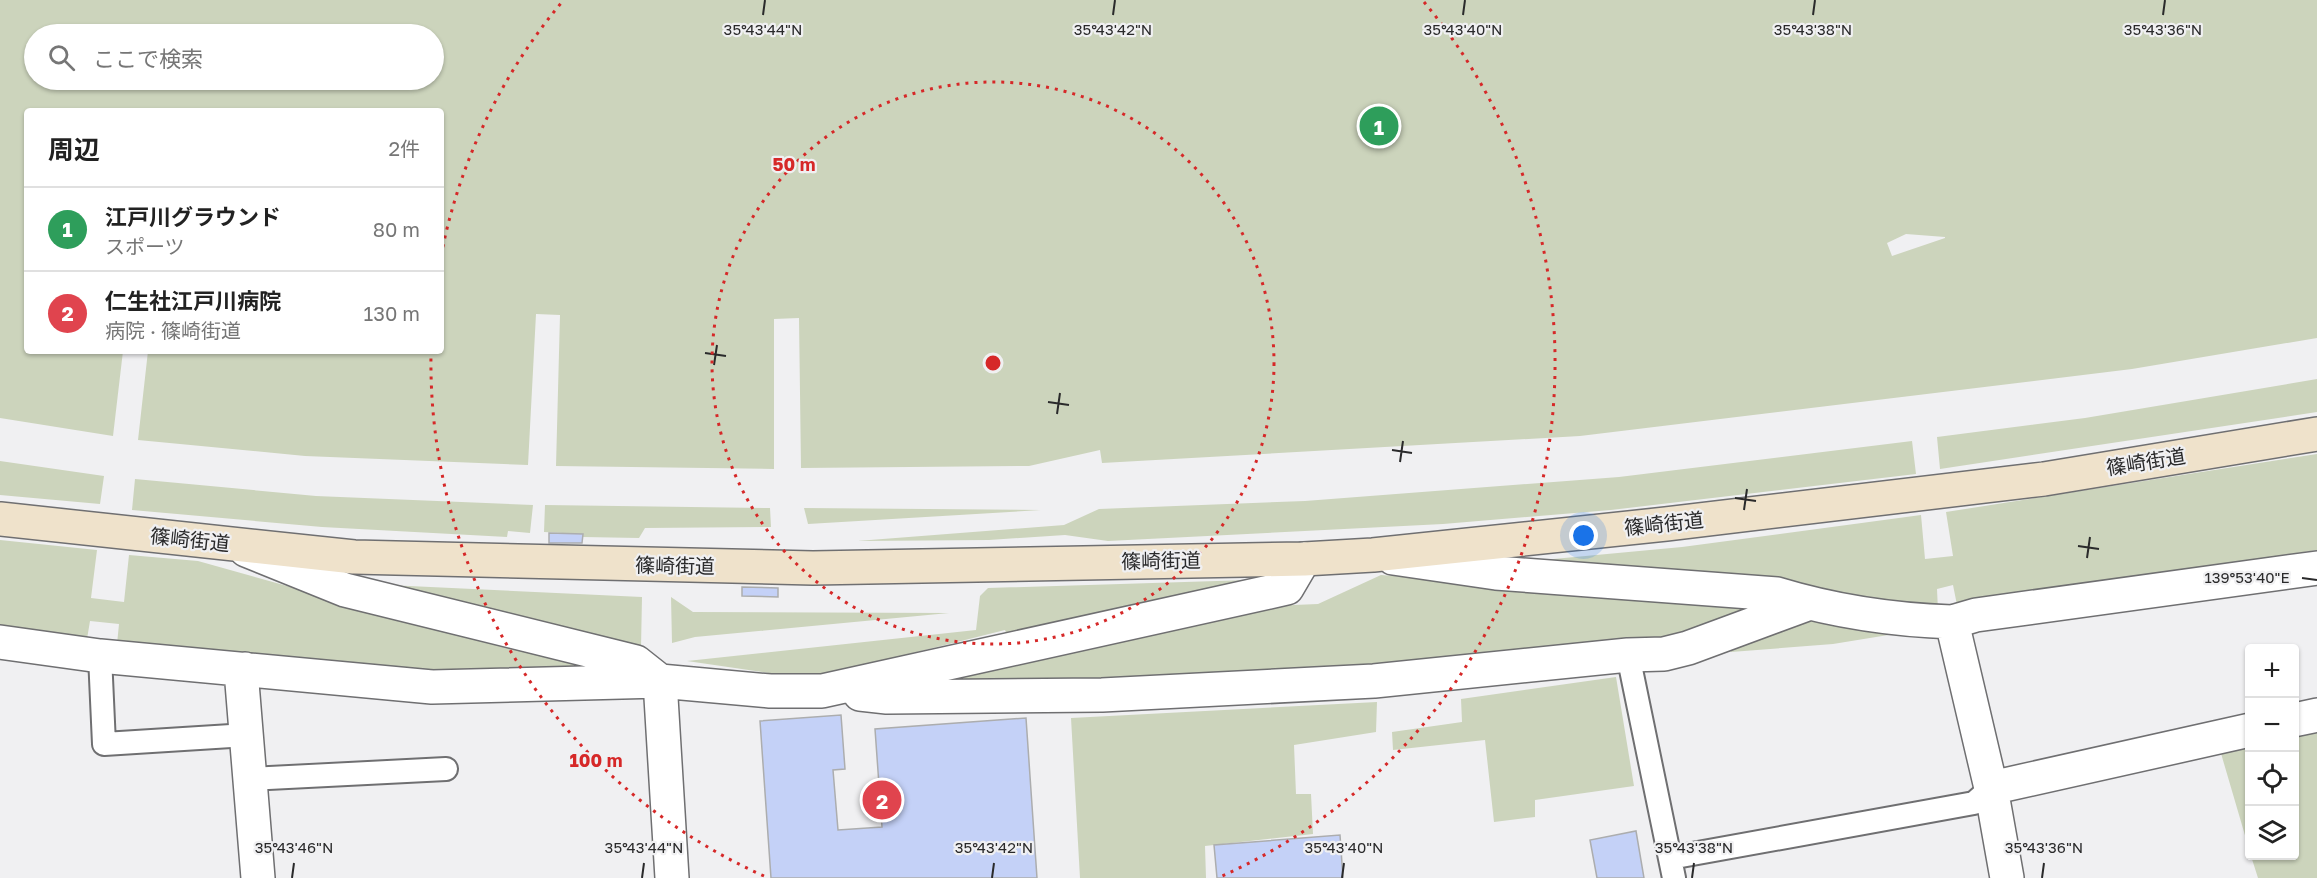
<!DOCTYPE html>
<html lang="ja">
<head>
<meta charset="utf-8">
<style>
	body { margin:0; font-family:"Golos Text","Noto Sans JP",sans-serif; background:#f6f6f6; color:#222 }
	.controls { position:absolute; right:18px; bottom:18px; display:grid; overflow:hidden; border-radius:6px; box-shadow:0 2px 4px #0004 }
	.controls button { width:54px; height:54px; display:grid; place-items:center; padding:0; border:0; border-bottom:2px solid #e0e0e0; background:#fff; color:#222; font:30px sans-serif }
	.you { position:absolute; left:1584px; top:536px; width:21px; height:21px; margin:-15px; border:4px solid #fff; border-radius:50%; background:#1a73e8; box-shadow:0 0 0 9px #1a73e833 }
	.badge { display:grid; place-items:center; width:39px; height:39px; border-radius:50%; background:#ea580c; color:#fff; font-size:20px; font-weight:700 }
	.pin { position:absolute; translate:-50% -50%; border:3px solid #fff; box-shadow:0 2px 6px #0006 }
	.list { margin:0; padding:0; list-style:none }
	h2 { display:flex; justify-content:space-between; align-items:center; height:78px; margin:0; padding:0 24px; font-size:26px }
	h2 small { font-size:20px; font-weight:400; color:#767676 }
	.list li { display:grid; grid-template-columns:39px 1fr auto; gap:18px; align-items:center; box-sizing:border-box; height:84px; padding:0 24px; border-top:2px solid #e0e0e0 }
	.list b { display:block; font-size:22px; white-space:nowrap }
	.list p { margin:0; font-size:20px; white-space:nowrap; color:#767676 }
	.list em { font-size:20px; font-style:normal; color:#767676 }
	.icon { flex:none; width:33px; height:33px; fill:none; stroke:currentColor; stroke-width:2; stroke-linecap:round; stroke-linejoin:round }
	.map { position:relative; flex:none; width:2317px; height:878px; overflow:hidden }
	.search { position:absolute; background:#fff; box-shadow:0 2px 4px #0004; left:24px; top:24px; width:420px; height:66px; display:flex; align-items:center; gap:15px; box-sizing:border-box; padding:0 21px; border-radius:33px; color:#767676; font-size:22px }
	.panel { position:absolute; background:#fff; box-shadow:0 2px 4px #0004; left:24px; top:108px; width:420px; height:246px; border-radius:6px }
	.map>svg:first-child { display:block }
</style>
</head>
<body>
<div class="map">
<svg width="2317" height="878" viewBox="0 0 2317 878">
	<rect width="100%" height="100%" fill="#f0f0f2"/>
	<path fill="#ccd4bc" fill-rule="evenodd" d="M0 0H2317V338L2132 369 1580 436 1102 463 1100 450 1029 466 801 468 799 318 774 319V469L556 466 560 315 536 314 528 465 305 456 138 440 148 351H441V111H27V351H123L113 436 0 418ZM34 34H434V80H34ZM1906 234 1945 237V238L1892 256 1887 243Z
		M2317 379V412L1940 469 1937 437 2085 418Z
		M1912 441 1916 474 1611 510 1443 524 1108 541 1065 535 989 540 857 541 1064 525 1099 509 1305 501 1619 477Z
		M2317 454V550L1957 605 1953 585 1937 589 1938 611 1521 562 1682 547 1921 515 1925 559 1953 556 1946 512Z
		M0 461 104 476 100 504 0 495Z
		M135 479 316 496 533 505 530 533 508 531 507 537 322 527 132 510Z
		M545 505 770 508 771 527 645 528 639 538 583 537 582 534 544 532Z
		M804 508 1041 510 808 524Z
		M0 540 97 550 91 598 124 602 129 555 198 561 355 605 609 663 516 672 419 671 117 644 119 624 90 621 87 639 0 627Z
		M1381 575 1777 605 1676 642 1383 668 1127 684 900 686 1244 607 1318 604Z
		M1249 580 1007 635 1005 630 809 679 687 661 976 630 980 596 988 588Z
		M388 585 642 597 641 648Z
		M671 597 693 612 949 613 695 637 672 643Z
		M1813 616 1919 630 1833 644 1731 652 1730 645Z
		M1616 677 1634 786 1535 800V817L1494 822 1485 740 1393 750 1392 732 1462 722 1461 699Z
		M1377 702 1376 732 1294 745 1296 794H1311L1313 834 1205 846 1206 878H1080L1071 718Z
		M2317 731V878H2258L2251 856H2294L2295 735Z
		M2249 744V849L2220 750Z"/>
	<path fill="#c4d1f7" stroke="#acadae" stroke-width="1.5" d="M549 533 583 534 582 543H549Z
		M742 587 778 588V597L742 596Z
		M841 715 845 769 833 770 838 830 882 827 875 729 1026 718 1037 878H771L760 721Z
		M1636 831 1644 878H1597L1590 840Z
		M1340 835 1343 878H1217L1214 845Z"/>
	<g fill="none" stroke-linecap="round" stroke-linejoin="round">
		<defs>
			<path id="service" d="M1628 655 1674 878
				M100 656 104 744 247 735
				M251 779 446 769
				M1670 858 1974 803 1991 788"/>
			<path id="minor" d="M246 550 345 590 636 662 660 681 672 878
				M1393 558 1496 573 1777 594C1833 611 1894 620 1952 622L1991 788 2007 878
				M1952 622 1976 615 2317 568
				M0 642 100 656 432 687 660 681 770 691H822L1287 588 1304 559
				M245 669 242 683 258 878
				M860 694 887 697 1102 695 1374 681 1628 655 1664 654 1688 648 1807 604
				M2294 720 2317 715
				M1991 788 2250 730"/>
			<path id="secondary" d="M0 519 354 557 813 568 1304 559 1373 555 1666 524 2044 479 2317 434"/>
		</defs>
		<use href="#service" stroke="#6f6f71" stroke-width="26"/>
		<use href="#minor" stroke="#6f6f71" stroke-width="36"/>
		<use href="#secondary" stroke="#6f6f71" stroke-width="36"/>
		<use href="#service" stroke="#fff" stroke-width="22"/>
		<use href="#minor" stroke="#fff" stroke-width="33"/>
		<use href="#secondary" stroke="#efe2cb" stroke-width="33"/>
	</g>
	<path fill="none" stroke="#2a2a2b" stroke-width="2" d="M763 15 765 0M1113 15 1115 0M1463 15 1465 0M1813 15 1815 0M2163 15 2165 0M705 353 726 356M714 365 717 345M1048 402 1069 405M1057 414 1060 393M1392 450 1412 453M1400 462 1403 441M1735 498 1756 501M1744 510 1747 489M2078 546 2099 549M2087 558 2090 537M2302 578 2317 580M292 878 294 863M642 878 644 863M992 878 994 863M1342 878 1344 863M1692 878 1694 863M2042 878 2044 863"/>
	<g fill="none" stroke="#d62828" stroke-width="3" stroke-dasharray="3 6">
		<circle cx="993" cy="363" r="281"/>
		<path d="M764 876A562 562 0 0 1 431 353M441 256A562 562 0 0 1 562 2M1424 2A562 562 0 0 1 1222 876"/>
	</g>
	<g text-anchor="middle" stroke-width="4.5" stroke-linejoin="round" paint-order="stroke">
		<g font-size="20" fill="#2a2a2b" stroke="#f0f0f2">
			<text transform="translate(2146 462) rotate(-9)" y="7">篠崎街道</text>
			<text transform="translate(1664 524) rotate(-6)" y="7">篠崎街道</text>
			<text transform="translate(190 540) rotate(6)" y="7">篠崎街道</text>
			<text transform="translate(1161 561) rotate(-1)" y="7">篠崎街道</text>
			<text transform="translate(675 566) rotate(1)" y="7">篠崎街道</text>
		</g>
	</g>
	<g font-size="15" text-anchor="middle" fill="#2a2a2b" stroke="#f0f0f2" stroke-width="4.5" stroke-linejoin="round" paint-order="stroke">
		<text x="763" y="35">35°43'44"N</text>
		<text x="1113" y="35">35°43'42"N</text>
		<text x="1463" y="35">35°43'40"N</text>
		<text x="1813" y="35">35°43'38"N</text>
		<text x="2163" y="35">35°43'36"N</text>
		<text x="2247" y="583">139°53'40"E</text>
		<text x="294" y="853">35°43'46"N</text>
		<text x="644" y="853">35°43'44"N</text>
		<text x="994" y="853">35°43'42"N</text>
		<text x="1344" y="853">35°43'40"N</text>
		<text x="1694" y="853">35°43'38"N</text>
		<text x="2044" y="853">35°43'36"N</text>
	</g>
	<circle cx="993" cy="363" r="9" fill="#d62828" stroke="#f0f0f2" stroke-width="3"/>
	<g font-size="18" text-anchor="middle" font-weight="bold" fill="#d62828" stroke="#f0f0f2" stroke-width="4.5" stroke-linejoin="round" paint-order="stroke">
		<text x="794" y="171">50 m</text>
		<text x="596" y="767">100 m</text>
	</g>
</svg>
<div class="controls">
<button>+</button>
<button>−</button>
<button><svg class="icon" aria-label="locate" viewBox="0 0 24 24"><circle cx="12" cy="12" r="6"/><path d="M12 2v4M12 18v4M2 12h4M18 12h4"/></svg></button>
<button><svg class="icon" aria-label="layers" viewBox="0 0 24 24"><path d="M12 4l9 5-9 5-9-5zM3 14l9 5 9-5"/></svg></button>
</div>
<div class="you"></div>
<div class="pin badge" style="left:1379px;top:126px;background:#2e9e5b">1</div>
<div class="pin badge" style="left:882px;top:800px;background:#e0444e">2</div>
<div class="search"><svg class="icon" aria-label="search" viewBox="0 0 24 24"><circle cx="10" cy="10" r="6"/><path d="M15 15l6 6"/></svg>ここで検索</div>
<section class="panel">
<h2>周辺<small>2件</small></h2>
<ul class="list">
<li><span class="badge" style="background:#2e9e5b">1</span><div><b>江戸川グラウンド</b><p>スポーツ</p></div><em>80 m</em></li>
<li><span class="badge" style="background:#e0444e">2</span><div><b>仁生社江戸川病院</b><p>病院 · 篠崎街道</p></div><em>130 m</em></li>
</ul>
</section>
</div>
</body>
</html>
